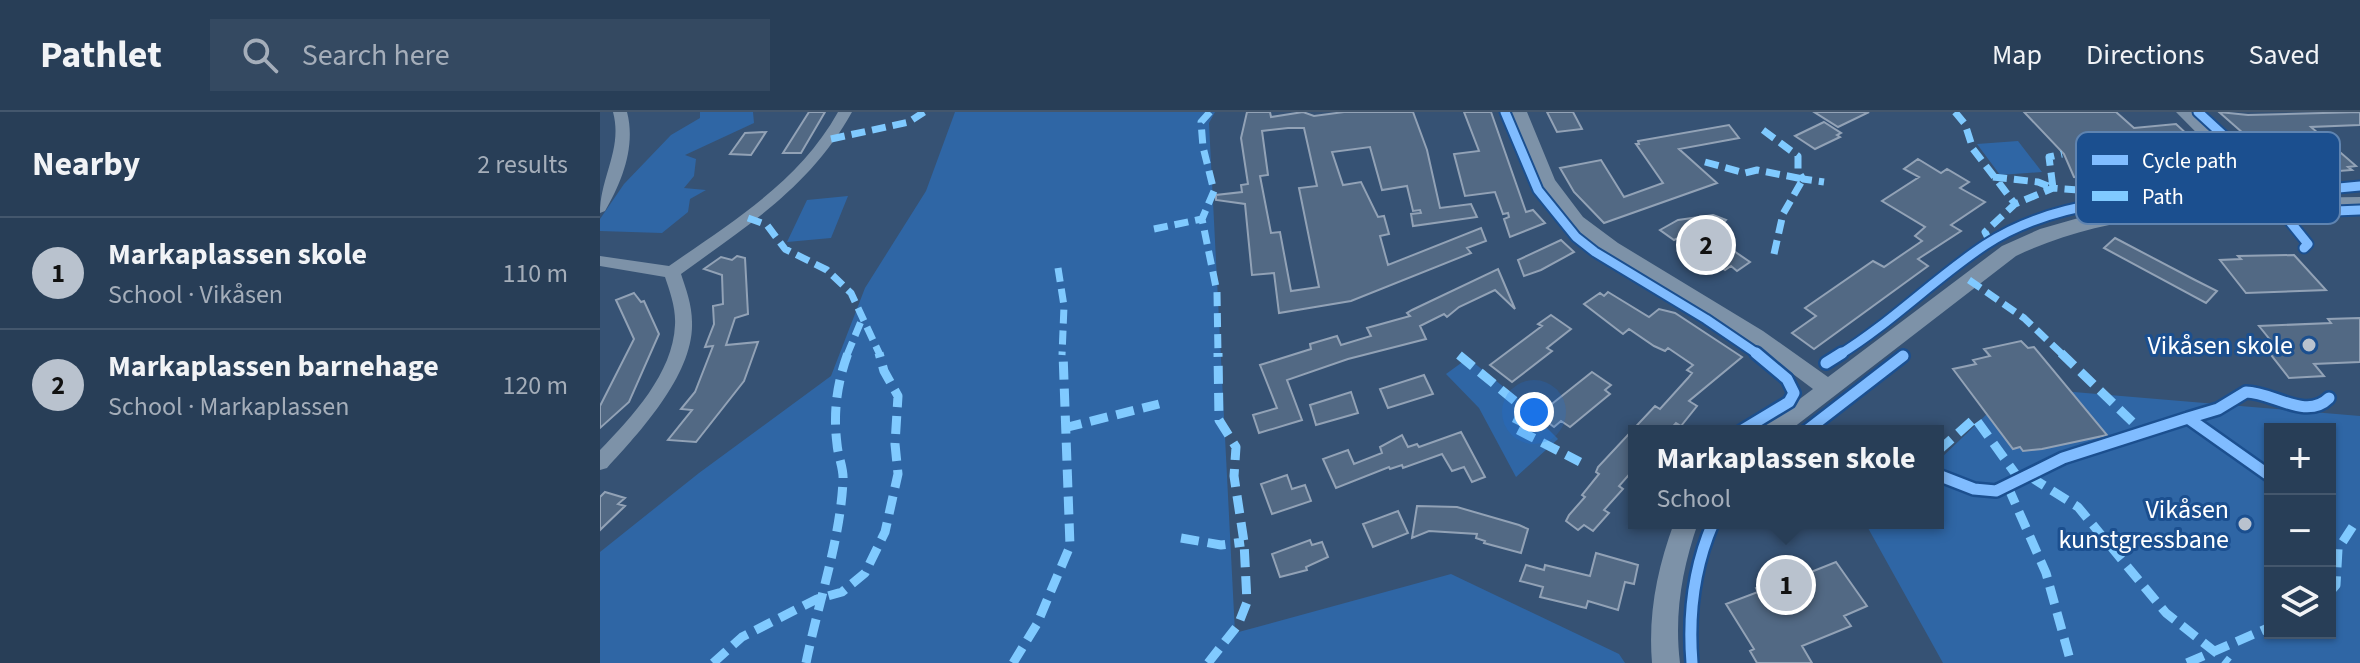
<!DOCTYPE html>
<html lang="en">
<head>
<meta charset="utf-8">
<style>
	body { margin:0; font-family:"Source Sans 3",sans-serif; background:#344961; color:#f1f3f6 }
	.controls { position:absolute; right:24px; bottom:24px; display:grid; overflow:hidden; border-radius:0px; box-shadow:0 2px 6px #0004 }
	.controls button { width:72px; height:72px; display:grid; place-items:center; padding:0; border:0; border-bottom:2px solid #44576d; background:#283e57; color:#f1f3f6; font:40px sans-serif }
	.you { position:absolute; left:934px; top:300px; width:28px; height:28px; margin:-20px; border:6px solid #fff; border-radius:50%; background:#1a73e8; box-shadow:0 0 0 12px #1a73e833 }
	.badge { display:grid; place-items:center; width:52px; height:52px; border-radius:50%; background:#b9c2ce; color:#111; font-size:26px; font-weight:700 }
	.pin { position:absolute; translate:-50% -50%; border:4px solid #fff; box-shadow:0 2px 8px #0006 }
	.popup { position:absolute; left:1028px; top:313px; width:316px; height:104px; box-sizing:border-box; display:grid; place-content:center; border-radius:0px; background:#283e57; filter:drop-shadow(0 2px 6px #0005); font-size:26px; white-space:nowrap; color:#a5aeba }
	.popup b { font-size:30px; color:#f1f3f6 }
	.popup::after { content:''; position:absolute; left:50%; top:100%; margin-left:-16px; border:16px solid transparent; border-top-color:#283e57 }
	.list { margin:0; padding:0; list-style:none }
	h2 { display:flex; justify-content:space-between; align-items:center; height:104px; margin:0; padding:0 32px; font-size:34px }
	h2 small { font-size:26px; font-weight:400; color:#a5aeba }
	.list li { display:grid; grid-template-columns:52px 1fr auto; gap:24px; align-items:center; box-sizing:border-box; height:112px; padding:0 32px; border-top:2px solid #44576d }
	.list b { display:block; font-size:30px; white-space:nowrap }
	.list p { margin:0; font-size:26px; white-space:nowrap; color:#a5aeba }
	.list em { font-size:26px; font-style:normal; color:#a5aeba }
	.icon { flex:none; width:44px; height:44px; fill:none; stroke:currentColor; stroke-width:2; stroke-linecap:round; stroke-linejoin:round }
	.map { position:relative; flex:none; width:1760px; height:551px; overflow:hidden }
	header { display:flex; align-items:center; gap:48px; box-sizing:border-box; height:112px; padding:0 40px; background:#283e57; border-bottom:2px solid #44576d }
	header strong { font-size:38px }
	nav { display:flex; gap:44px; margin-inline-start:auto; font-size:28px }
	.search { width:560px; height:72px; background:#344961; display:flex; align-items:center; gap:20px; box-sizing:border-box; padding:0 28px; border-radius:0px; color:#a5aeba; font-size:30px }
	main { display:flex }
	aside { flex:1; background:#283e57 }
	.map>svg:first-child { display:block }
</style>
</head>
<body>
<header>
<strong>Pathlet</strong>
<div class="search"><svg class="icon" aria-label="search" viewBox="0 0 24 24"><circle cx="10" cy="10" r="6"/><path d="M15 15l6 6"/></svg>Search here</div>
<nav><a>Map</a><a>Directions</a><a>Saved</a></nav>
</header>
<main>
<aside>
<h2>Nearby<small>2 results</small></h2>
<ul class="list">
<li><span class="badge">1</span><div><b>Markaplassen skole</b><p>School · Vikåsen</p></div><em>110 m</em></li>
<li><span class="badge">2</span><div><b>Markaplassen barnehage</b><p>School · Markaplassen</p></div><em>120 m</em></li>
</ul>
</aside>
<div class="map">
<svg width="1760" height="551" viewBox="0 0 1760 551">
	<rect width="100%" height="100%" fill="#365274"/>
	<path fill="#2f66a5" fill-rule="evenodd" d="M100 0H153L154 11 85 43 96 47 94 64 84 76 106 78 90 87 88 100 62 121 0 119V107L24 72 71 23 100 6Z
		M355 0H615L609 11 635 521 851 462 1019 542 1025 551H0V440L99 361 231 264 265 176 326 79Z
		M1418 29 1442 60 1400 63 1377 32Z
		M248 84 231 126 187 130 207 88Z
		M868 246 916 285 958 327 916 365 879 296 846 262Z
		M1415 275 1760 304V551H1343L1268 416 1273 411H1338V349ZM1670 317H1730V521H1670Z"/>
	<path fill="#526984" stroke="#92a2b6" stroke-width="2" fill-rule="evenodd" d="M209 0H225L201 41H183Z
		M647 0H670L671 5 703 0 714 4 744 0H813L827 38 840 96 871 92 877 105 813 114 811 102 821 101 820 98 813 99 807 74 782 78 770 35 732 40 743 73 761 70 778 105 784 104 789 122 780 124 788 153 881 116 886 129 867 136 871 141 751 189 679 201 674 161 652 163 645 92 616 88V83L642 80 641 73 648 72 641 26ZM688 16H704L717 74 699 76 719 175 691 179 680 120 671 121 660 64 668 63 662 19Z
		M864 0H891L926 100 933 98 945 111 910 125 904 107 909 105 908 101 903 102 895 80 865 84 854 42 879 39Z
		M947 0H973L982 17 957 20Z
		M1214 0H1269L1238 15Z
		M1424 0H1516L1534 16 1576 12 1602 36 1599 37 1626 67 1537 72 1474 65 1464 42Z
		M1619 0 1648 3 1760 0V13L1711 15 1756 54 1748 55 1752 58 1685 63 1672 50H1661L1641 30 1652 29Z
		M1224 10 1241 21 1237 23 1240 25 1215 37 1195 24Z
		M1129 13 1139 26 1079 37 1117 71 1004 111 974 80 960 56 1001 48 1024 85 1063 71 1036 32H1039L1038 29Z
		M166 20 151 43 130 42 145 21Z
		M1318 47 1341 61 1347 57 1369 70 1360 76 1385 90 1351 113 1361 119 1318 147 1328 154 1214 237 1192 221 1216 204 1205 196 1273 149 1284 155 1322 129 1315 124 1325 115 1282 89 1319 65 1304 57Z
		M1113 103 1126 108 1112 124 1150 150 1137 159 1131 154 1125 158 1080 125 1074 128 1060 118 1078 108Z
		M1515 126 1595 168 1617 179 1606 191 1504 136Z
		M961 128 974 140 941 158 924 164 918 148Z
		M1694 143 1726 178 1646 181 1620 148 1641 147 1638 144Z
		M137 144 145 146 148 202 135 206 126 233 158 230 144 269 96 330 68 328 92 298 81 297 95 280 113 234 105 235 114 212 113 194 123 192 122 163 104 157 121 145 132 148Z
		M898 157 915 197 895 178 859 195 847 205 844 202 820 214 826 227 748 247 687 268 702 308 659 321 653 303 677 296 660 253 711 237 710 232 737 224 741 233 771 224 767 216 810 204 807 201 812 198Z
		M1008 180 1049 205 1059 197 1075 201 1142 245 1089 289 1097 294 1081 314 1076 311 1069 319H1034V357L1019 374 1023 377 1004 398 1009 401 993 419 984 413 978 418 966 409 969 403 985 385 982 383 999 362 996 360 998 355 1055 294 1060 297 1088 266 1092 261 1087 258 1093 253 1068 236 1065 239 1054 234 1029 217 1023 222 984 192 1000 181 1004 184Z
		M34 181 41 190 44 189 59 222 29 290 0 316V294L34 227 16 188Z
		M951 203 971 217 947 236 952 239 912 270 890 253 942 214 938 212Z
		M1760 206V250L1714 252 1724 264 1689 266 1661 230 1671 229 1659 214 1731 211 1728 207Z
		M1421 229 1428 236 1434 235 1507 323 1442 337 1423 339 1420 335 1413 337 1353 257 1376 252 1373 248 1390 244 1384 237Z
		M992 260 1011 273 1005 278 1010 282 970 315 961 309 954 315 938 303Z
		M824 263 833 282 788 296 780 277Z
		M751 280 758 301 716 313 710 293Z
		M861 320 885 365 872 370 864 355 852 359 842 342 803 356 802 353 790 357 789 355 736 376 723 347 748 338 754 352 782 341 780 335 802 323 808 335 817 332 819 335Z
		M687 363 692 377 705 373 711 389 672 402 661 372Z
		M5 380 25 386 18 392 25 394 0 418V385Z
		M817 394 857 395 919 413 928 417 921 441 884 431 885 429 876 426 877 422 829 419 812 426Z
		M798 399 808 421 773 435 763 412Z
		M710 428 712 433 722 430 728 445 706 455 707 458 680 465 672 442Z
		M996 441 1038 453 1034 472 1025 470 1018 498 988 489 986 496 940 485 943 475 920 469 926 453 944 458 945 453 949 454 990 464Z
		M1236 450 1267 494 1244 504 1251 514 1202 534 1212 551H1157L1150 539 1154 537 1126 492 1158 480 1156 476 1203 458 1206 462Z"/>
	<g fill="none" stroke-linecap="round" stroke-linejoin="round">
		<path fill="#7d92a8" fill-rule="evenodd" d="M13 0H27C36 34 22 70 5 99L0 101C0 65 23 37 13 0Z
			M238 0H252C210 75 148 113 81 162 86 177 92 193 92 210 94 262 40 320 7 356L0 358V338C32 305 73 261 75 213 76 196 70 180 65 165L0 154V144L69 154C133 109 199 70 238 0Z"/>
		<path fill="#7d92a8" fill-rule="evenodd" d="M911 0H927L955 68 983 105 1018 131 1163 219 1228 265 1402 134 1440 117 1489 103 1534 94 1661 86 1576 0H1594L1682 86 1760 85V97C1642 99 1526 92 1416 144L1189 319H1162L1165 313 1213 277 1149 229 1004 141 969 113 937 69Z
			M1074 411H1098C1082 457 1074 502 1080 551H1052C1048 502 1057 457 1074 411Z"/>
		<path stroke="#80caff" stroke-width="7" stroke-dasharray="14 7" stroke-linecap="butt" d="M610 0 601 10 603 35 614 79 602 107 617 180 618 243
			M1355 0 1365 12 1373 37 1415 92
			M1163 18 1198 44V59L1203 67 1224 70
			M231 27 309 10 324 0
			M1105 50 1145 61 1157 58 1203 67 1183 102 1174 142
			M1393 65 1438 70 1453 76 1449 45 1462 42
			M148 106 167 113 185 137 227 158 251 181 280 243
			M554 117 602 107
			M1390 130 1385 120 1415 92 1453 76 1515 81
			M458 156 464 194 462 243
			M1369 168 1424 206 1463 243
			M247 243 262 207"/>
		<path stroke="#80caff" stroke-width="9" stroke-dasharray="18 9" stroke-linecap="butt" d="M1461 241 1542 319
			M859 243 916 290 922 300 914 316 980 350
			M464 316 559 292
			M1338 339 1375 306 1420 368
			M1429 364 1478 395 1566 501 1629 551
			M1408 375 1446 461 1471 551
			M581 426 621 433 644 430
			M1730 480 1736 473 1738 437 1755 411
			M113 551 142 525 217 487 242 480 265 461 285 420 298 362 295 332 298 284 284 259 279 241
			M206 551C218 491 240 430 243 369 244 356 238 345 237 332 233 300 237 271 248 241
			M413 551 437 512 470 434 463 241
			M608 551 638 513 647 490 644 430 634 364 636 335 619 308 618 241
			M1587 551 1670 515"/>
		<defs>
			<path id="cycleway-far1" d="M905 0 938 78 976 125 995 140 1106 207 1159 243
				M1598 0 1686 81 1760 74
				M1704 136 1708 132 1683 101 1760 98
				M1239 243C1291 211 1334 167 1385 133 1463 82 1561 85 1651 83"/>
			<path id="cycleway" d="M1226 251 1242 241
				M1588 306 1618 297 1646 280C1673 280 1706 309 1729 286
				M1141 319 1189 290 1194 281 1187 267 1156 241
				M1206 319 1303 244
				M1338 363 1374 377 1396 379 1463 346 1588 306 1670 364
				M1092 551C1088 502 1093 457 1113 411"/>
		</defs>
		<use href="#cycleway-far1" stroke="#1b4f8f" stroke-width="13"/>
		<use href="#cycleway" stroke="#1b4f8f" stroke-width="16"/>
		<use href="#cycleway-far1" stroke="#80bcff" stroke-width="9"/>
		<use href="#cycleway" stroke="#80bcff" stroke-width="11"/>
	</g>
	<g fill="#b9c2ce" stroke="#1b4f8f" stroke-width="3">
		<circle cx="1709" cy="233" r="8"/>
		<circle cx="1645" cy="412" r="8"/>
	</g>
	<g text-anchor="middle" stroke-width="6" stroke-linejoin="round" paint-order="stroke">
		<g font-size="26" fill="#fff" stroke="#1b4f8f" text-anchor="end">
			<text x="1693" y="242">Vikåsen skole</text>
			<text x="1629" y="406">Vikåsen<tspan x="1629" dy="30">kunstgressbane</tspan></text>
		</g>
	</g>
	<rect x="1476" y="20" width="264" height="92" rx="12" fill="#1b4f8f" stroke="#5f84b1" stroke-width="2"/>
	<rect x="1492" y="43" width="36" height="10" fill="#80bcff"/>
	<rect x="1492" y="79" width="36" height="10" fill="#80caff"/>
	<g font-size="22" fill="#fff">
		<text x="1542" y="56">Cycle path</text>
		<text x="1542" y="92">Path</text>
	</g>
</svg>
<div class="controls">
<button>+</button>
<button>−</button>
<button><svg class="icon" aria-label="layers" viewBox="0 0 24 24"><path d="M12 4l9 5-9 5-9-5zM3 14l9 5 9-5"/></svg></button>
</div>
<div class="you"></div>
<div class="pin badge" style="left:1186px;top:473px">1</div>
<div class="popup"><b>Markaplassen skole</b>School</div>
<div class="pin badge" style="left:1106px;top:133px">2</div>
</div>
</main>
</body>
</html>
